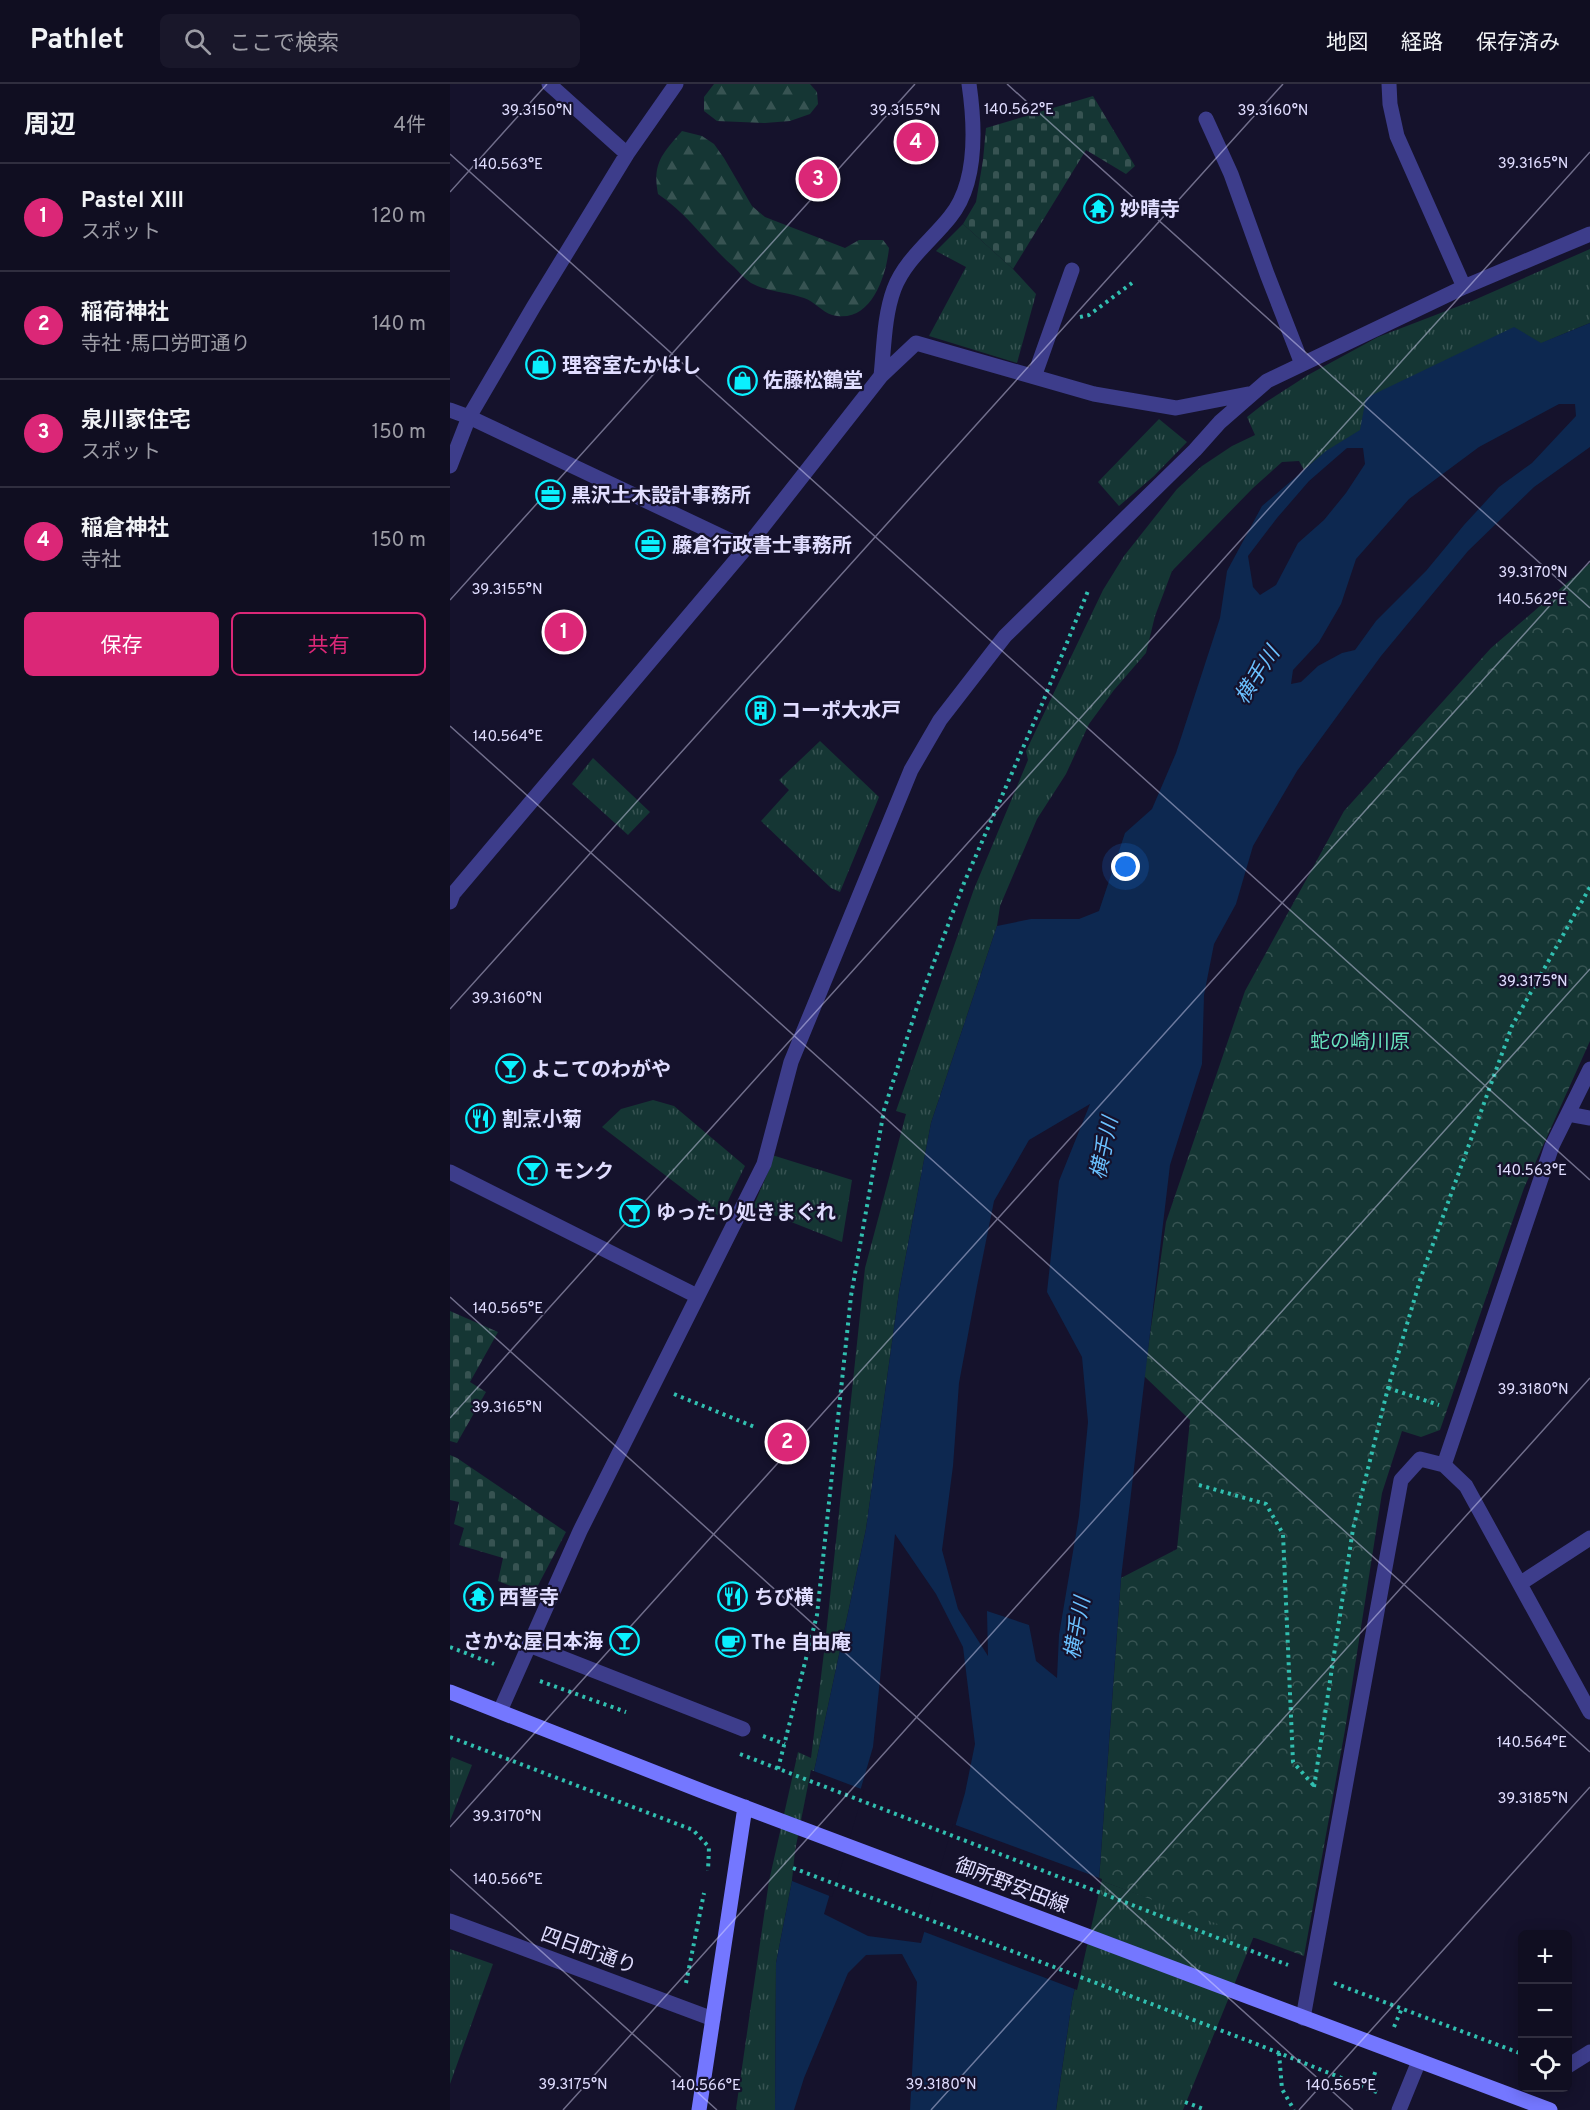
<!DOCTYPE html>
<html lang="ja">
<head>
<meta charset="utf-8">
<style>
	body { margin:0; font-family:Overpass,"Noto Sans JP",sans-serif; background:#19172a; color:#f1f3f6 }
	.controls { position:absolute; right:18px; bottom:18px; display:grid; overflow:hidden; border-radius:9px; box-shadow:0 3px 15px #0003 }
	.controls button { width:54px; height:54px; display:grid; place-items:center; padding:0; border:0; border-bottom:2px solid #302e3f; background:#100e21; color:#f1f3f6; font:30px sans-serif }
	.you { position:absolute; left:676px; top:783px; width:21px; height:21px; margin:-15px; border:4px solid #fff; border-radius:50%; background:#1a73e8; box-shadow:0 0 0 9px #1a73e833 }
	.badge { display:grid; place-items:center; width:39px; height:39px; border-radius:50%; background:#db2777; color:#fff; font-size:20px; font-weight:700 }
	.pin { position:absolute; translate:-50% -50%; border:3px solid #fff; box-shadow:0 2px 6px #0006 }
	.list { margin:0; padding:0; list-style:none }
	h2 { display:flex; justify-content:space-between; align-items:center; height:78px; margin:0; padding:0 24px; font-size:26px }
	h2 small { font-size:20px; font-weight:400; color:#9c9ca5 }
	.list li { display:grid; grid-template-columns:39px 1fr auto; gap:18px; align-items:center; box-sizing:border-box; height:108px; padding:0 24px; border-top:2px solid #302e3f }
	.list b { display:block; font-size:22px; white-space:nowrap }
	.list p { margin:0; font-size:20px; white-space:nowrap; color:#9c9ca5 }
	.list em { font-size:20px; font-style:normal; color:#9c9ca5 }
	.actions { display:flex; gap:12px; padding:18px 24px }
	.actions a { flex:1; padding:14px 0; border:2px solid #db2777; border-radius:9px; text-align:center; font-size:21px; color:#db2777 }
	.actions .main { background:#db2777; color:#fff }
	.icon { flex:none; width:33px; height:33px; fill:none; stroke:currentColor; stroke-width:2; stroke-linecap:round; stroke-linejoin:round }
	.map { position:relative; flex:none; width:1140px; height:2026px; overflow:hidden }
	header { display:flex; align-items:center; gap:36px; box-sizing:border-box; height:84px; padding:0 30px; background:#100e21; border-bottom:2px solid #302e3f }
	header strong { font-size:28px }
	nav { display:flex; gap:33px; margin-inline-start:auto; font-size:21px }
	.search { width:420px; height:54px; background:#19172a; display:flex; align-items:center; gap:15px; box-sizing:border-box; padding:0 21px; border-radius:9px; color:#9c9ca5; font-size:22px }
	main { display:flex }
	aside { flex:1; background:#100e21 }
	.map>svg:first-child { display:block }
</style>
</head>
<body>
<header>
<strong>Pathlet</strong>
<div class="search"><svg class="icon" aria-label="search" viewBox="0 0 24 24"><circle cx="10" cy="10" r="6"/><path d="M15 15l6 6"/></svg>ここで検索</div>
<nav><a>地図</a><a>経路</a><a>保存済み</a></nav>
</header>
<main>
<aside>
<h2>周辺<small>4件</small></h2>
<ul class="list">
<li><span class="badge">1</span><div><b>Pastel XIII</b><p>スポット</p></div><em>120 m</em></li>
<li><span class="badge">2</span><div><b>稲荷神社</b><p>寺社 · 馬口労町通り</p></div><em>140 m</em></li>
<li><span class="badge">3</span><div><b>泉川家住宅</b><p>スポット</p></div><em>150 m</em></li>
<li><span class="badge">4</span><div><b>稲倉神社</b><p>寺社</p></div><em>150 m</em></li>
</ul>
<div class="actions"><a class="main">保存</a><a>共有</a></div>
</aside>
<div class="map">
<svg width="1140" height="2026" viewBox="0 0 1140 2026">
	<defs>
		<pattern id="grass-tufts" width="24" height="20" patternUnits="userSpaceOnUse" patternTransform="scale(1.5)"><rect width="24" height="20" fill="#153634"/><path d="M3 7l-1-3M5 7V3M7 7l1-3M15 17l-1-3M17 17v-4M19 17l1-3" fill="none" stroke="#375352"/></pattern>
		<pattern id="forest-firs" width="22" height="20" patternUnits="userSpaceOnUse" patternTransform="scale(1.5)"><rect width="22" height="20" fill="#153634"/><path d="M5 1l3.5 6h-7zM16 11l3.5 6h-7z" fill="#375352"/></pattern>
		<pattern id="cemetery-stones" width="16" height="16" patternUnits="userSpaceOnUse" patternTransform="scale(1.5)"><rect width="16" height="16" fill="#153634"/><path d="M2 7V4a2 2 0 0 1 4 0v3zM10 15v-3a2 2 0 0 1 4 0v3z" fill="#375352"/></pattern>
		<pattern id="park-crowns" width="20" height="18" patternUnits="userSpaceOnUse" patternTransform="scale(1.5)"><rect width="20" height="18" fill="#153634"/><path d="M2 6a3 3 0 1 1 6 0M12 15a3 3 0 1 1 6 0" fill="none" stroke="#375352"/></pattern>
	</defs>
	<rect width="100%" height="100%" fill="#15122c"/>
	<path fill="url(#grass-tufts)" d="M513 140 563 185 586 210 567 279 479 252 516 183 486 167Z
		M1140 165V239C1087 260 1036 285 985 310 939 332 893 352 854 386L849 377 832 378 803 404 722 487 705 532 696 569 664 606 639 640 616 690 587 735 550 822 547 842 481 1039 449 1208 416 1445 357 1720 326 1879 325 2026H287L286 2025 319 1797 348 1668 361 1674 375 1560 415 1184 456 1030 446 1027 524 805 578 676 576 667 653 506 674 472 727 405 752 382 782 362 805 351 797 333 816 318 858 291 928 253 1022 217Z
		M709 335 737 358 704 392 669 422 648 398Z
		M370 657 429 713 390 808 381 804 311 737 339 706 329 696Z
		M143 674 200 728 178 751 122 700Z
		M203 1016 224 1022 295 1082 270 1133 152 1043 171 1025Z
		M322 1071 402 1096 392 1158 303 1123 319 1086Z
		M2 1673 22 1681 0 1737V1677Z
		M649 1796 804 1852 733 2026H606L622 1917Z
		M0 1865 43 1880 0 2000Z"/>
	<path fill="url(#forest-firs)" d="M264 0H360L367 8 368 20 360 30 340 37 315 39 267 37 254 27V13Z
		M232 47 252 52 264 60 274 74 302 122 315 133 395 164 409 156H433L439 164C436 194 420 241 382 231 372 228 364 217 354 214 337 208 317 208 301 199 295 195 289 188 284 183 257 160 238 130 208 110 202 79 213 69 232 47Z"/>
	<path fill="url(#cemetery-stones)" d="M643 12 685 82 676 90 636 66 563 185 513 140 526 118 533 76 536 44Z
		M0 1227 48 1248 20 1298 36 1308 7 1359 0 1357Z
		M0 1371 7 1374 116 1448 83 1511 48 1497 53 1474 9 1461 14 1444 4 1440 9 1418 0 1416Z"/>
	<path fill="url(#park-crowns)" d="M1140 479V957L1074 1104 990 1346 971 1353 952 1347 932 1409 895 1646 854 1872 649 1796 671 1494 727 1465 740 1336 694 1292 716 1138 795 907 894 727 1041 564Z"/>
	<path fill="#0d2850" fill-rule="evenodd" d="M1140 239V363L1084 403 1018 467 931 572 847 687 803 762 786 820 764 860 754 911 752 980 720 1081 671 1494 649 1796 622 1917 606 2026H460L467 1898 452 1870 416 1871 398 1889 354 1994 344 2026H325L326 1879 357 1720 416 1445 449 1208 481 1039 547 842 581 835H629L649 827 675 749 702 725 726 669 770 534 777 487 812 422 876 367 910 346 916 314 1064 243 1091 259ZM1109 320H1125L1126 332 1082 379 1049 403 1014 441 976 487 926 537 905 566 892 569 868 582 851 598 841 600 843 586 869 558 891 520 906 475 959 415 1029 363ZM897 364H913L915 380 896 409 874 436 848 459 826 501 810 511 803 503 798 472 827 434 859 397ZM640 1020 609 1097 597 1208 632 1273 638 1338 629 1432 609 1551 607 1594 586 1577 579 1541 537 1527 538 1572 508 1525 492 1466 503 1382 509 1299 527 1202 544 1117 579 1056ZM445 1450 486 1510 513 1563 525 1660 515 1709 471 1859 418 1852 374 1830 423 1663Z"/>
	<path fill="#15122c" d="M361 1686 414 1706 382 1813 342 1797 345 1767Z
		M503 1740 652 1795 627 1906 472 1847Z"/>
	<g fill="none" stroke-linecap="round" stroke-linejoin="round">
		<path stroke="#31bfb0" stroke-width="4" stroke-dasharray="3 4.5" stroke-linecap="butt" d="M630 233 639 231 682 199
			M938 1304 989 1321
			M224 1310 307 1344
			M749 1401 816 1420 833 1450 843 1678 865 1703
			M0 1563 44 1580
			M90 1597 176 1628
			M313 1652 335 1660
			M0 1653 243 1746 259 1763 258 1787
			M290 1670 838 1881
			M328 1685 367 1531 401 1212 434 1026 467 923 514 799 592 620 638 507
			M864 1703 903 1445 938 1304 971 1193 1062 942 1140 803
			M343 1784 799 1957 929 2009
			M236 1899 254 1809
			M884 1899 1072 1970
			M944 1943 952 1924
			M829 1969 832 2005 844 2026
			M919 2005 926 1986
			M735 2018 756 2026"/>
		<path stroke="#3d3d8b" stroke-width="15" d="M99 0 177 70
			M939 0 940 20 947 52 1014 203
			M756 35 781 90 817 190 852 280
			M431 292C434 264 434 232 444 205 455 176 481 157 500 133 528 99 525 41 519 0
			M584 293 622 186
			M0 326 19 333 296 464
			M0 382 19 333 84 222 177 70 226 0
			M0 818 3 810 296 464 431 292 466 259 644 310 726 324 798 310
			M1118 1030 1140 1034
			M0 1088 247 1212
			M994 1381 1102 1062 1140 985
			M1071 1499 1140 1454
			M79 1561 293 1645
			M50 1627 130 1447 314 1080 341 978 461 686 490 636 555 552 745 366 770 338 817 297 1014 203 1140 150
			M0 1837 263 1935
			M853 1934 951 1396 970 1375 994 1381 1016 1402 1140 1628
			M1118 1982 1140 1968
			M949 2026 969 1977"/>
		<path stroke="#7477ff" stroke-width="15" d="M0 1608 257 1709 1100 2026
			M249 2026 295 1723"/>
	</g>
	<path fill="none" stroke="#e0ddff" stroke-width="1.5" stroke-opacity="0.45" d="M557 0 1140 524M0 70 1140 1096M0 108 97 0M0 516 465 0M0 642 1140 1668M0 925 833 0M0 1213 903 2026M0 1334 1140 68M0 1743 1140 477M0 1785 267 2026M113 2026 1140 885M481 2026 1140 1294M849 2026 1140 1703"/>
	<defs>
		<symbol id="temple-ring" viewBox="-11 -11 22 22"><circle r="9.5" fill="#15122c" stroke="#0af0fe" stroke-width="1.5"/><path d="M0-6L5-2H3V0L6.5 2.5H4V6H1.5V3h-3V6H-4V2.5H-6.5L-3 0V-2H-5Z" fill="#0af0fe"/></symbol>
		<symbol id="shop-ring" viewBox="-11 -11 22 22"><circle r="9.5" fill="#15122c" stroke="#0af0fe" stroke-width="1.5"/><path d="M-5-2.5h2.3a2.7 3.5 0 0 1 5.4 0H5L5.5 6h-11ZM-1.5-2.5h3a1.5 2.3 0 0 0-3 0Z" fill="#0af0fe"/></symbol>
		<symbol id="office-ring" viewBox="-11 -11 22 22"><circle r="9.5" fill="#15122c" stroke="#0af0fe" stroke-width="1.5"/><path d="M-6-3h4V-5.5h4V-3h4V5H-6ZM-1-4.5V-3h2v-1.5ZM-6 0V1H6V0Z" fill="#0af0fe"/></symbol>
		<symbol id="building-ring" viewBox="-11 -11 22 22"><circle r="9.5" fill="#15122c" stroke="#0af0fe" stroke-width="1.5"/><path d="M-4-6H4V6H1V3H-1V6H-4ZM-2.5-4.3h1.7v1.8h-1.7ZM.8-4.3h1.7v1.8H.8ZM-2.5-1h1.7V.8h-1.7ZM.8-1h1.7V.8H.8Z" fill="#0af0fe"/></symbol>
		<symbol id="bar-ring" viewBox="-11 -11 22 22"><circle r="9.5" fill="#15122c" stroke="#0af0fe" stroke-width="1.5"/><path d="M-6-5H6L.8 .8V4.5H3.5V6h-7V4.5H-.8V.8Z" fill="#0af0fe"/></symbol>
		<symbol id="restaurant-ring" viewBox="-11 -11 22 22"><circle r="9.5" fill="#15122c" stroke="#0af0fe" stroke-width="1.5"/><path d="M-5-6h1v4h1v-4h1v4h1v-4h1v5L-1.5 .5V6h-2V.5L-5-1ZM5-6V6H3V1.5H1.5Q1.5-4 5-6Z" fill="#0af0fe"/></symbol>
		<symbol id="cafe-ring" viewBox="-11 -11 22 22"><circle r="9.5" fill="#15122c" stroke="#0af0fe" stroke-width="1.5"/><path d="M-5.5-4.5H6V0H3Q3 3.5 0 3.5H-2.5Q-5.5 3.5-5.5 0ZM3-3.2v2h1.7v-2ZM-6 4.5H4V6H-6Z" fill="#0af0fe"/></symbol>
	</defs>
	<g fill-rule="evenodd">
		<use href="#temple-ring" x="632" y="108" width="33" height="33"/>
		<use href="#shop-ring" x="74" y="264" width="33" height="33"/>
		<use href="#shop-ring" x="276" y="280" width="33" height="33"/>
		<use href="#office-ring" x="84" y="394" width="33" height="33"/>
		<use href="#office-ring" x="184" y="444" width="33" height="33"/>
		<use href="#building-ring" x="294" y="610" width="33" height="33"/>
		<use href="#bar-ring" x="44" y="968" width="33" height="33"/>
		<use href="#restaurant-ring" x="14" y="1018" width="33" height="33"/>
		<use href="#bar-ring" x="66" y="1070" width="33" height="33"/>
		<use href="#bar-ring" x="168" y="1112" width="33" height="33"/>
		<use href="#temple-ring" x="12" y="1496" width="33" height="33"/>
		<use href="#restaurant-ring" x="266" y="1496" width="33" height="33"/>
		<use href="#bar-ring" x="158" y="1540" width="33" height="33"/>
		<use href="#cafe-ring" x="264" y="1542" width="33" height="33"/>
	</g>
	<g text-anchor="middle" stroke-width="4.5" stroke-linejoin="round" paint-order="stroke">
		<g font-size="20" font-weight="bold" fill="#e0ddff" stroke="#15122c" text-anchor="start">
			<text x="670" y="132">妙晴寺</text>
			<text x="112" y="288">理容室たかはし</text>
			<text x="313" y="303">佐藤松鶴堂</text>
			<text x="121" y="418">黒沢土木設計事務所</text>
			<text x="222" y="468">藤倉行政書士事務所</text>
			<text x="331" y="633">コーポ大水戸</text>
			<text x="81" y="992">よこてのわがや</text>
			<text x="52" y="1042">割烹小菊</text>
			<text x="104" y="1094">モンク</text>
			<text x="206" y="1135">ゆったり処きまぐれ</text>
			<text x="49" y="1520">西誓寺</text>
			<text x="304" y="1520">ちび横</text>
			<text x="153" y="1564" text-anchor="end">さかな屋日本海</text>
			<text x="301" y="1565">The 自由庵</text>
		</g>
		<g font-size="20" fill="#67e1bd" stroke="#15122c">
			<text x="910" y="964">蛇の崎川原</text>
		</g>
		<g font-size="20" fill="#e0ddff" stroke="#15122c">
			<text transform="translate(562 1801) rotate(21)" y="7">御所野安田線</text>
			<text transform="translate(139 1866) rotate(20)" y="7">四日町通り</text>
		</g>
		<g font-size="21" font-style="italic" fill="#6bc1ff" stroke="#15122c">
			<text transform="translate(807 591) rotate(-57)" y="7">横手川</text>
			<text transform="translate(654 1064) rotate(-78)" y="7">横手川</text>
			<text transform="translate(627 1544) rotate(-80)" y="7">横手川</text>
		</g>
	</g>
	<g font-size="15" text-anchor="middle" fill="#e0ddff" stroke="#15122c" stroke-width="4.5" stroke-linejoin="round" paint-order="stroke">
		<text x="569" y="30">140.562°E</text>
		<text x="455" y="31">39.3155°N</text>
		<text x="823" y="31">39.3160°N</text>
		<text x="87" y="31">39.3150°N</text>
		<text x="1083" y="84">39.3165°N</text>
		<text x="58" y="85">140.563°E</text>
		<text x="1083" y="493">39.3170°N</text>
		<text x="57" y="510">39.3155°N</text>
		<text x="1082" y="520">140.562°E</text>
		<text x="58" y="657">140.564°E</text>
		<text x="1083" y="902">39.3175°N</text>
		<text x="57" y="919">39.3160°N</text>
		<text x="1082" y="1091">140.563°E</text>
		<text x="58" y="1229">140.565°E</text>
		<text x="1083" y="1310">39.3180°N</text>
		<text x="57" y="1328">39.3165°N</text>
		<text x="1082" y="1663">140.564°E</text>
		<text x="1083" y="1719">39.3185°N</text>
		<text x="57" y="1737">39.3170°N</text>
		<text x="58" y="1800">140.566°E</text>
		<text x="123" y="2005">39.3175°N</text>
		<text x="491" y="2005">39.3180°N</text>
		<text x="256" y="2006">140.566°E</text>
		<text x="891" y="2006">140.565°E</text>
	</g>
</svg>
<div class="controls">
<button>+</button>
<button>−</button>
<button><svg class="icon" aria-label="locate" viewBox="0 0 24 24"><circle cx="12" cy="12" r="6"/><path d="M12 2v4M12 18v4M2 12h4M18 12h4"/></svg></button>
</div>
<div class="you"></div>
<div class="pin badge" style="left:114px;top:548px">1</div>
<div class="pin badge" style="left:337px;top:1358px">2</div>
<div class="pin badge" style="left:368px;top:95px">3</div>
<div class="pin badge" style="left:466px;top:58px">4</div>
</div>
</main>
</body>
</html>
